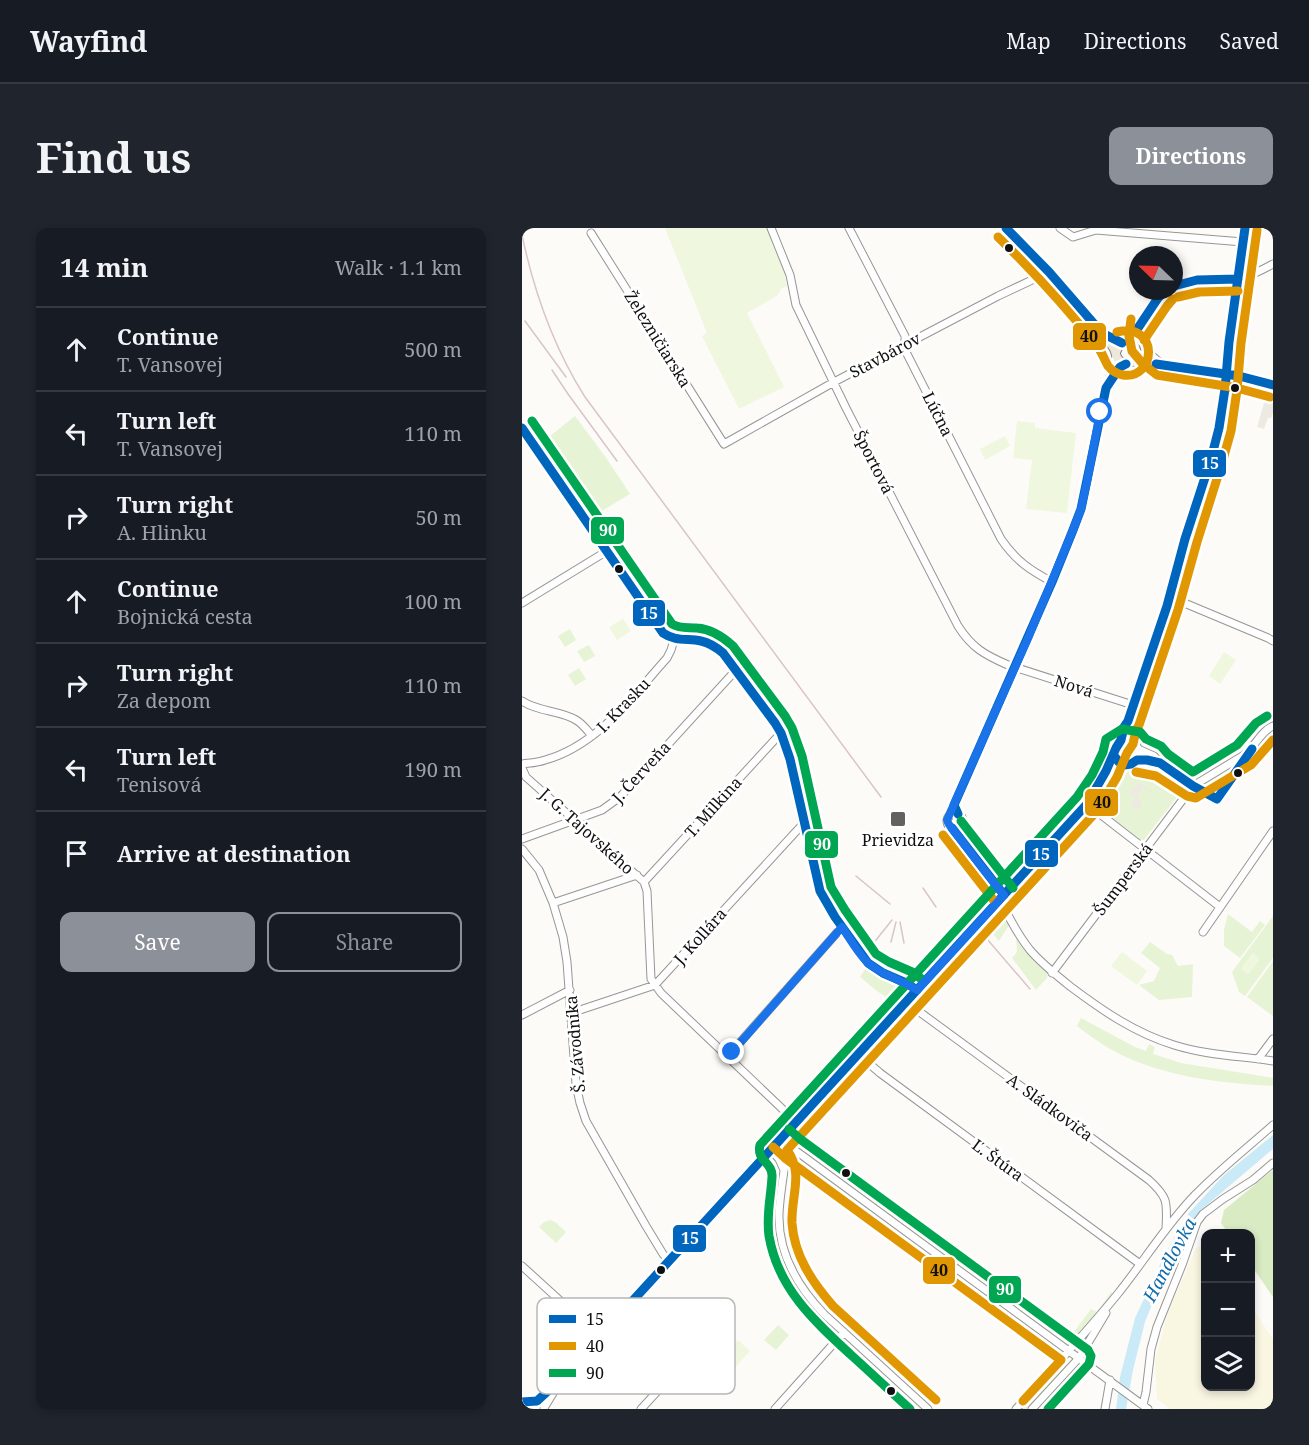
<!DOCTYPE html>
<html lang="en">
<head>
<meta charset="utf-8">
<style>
	body { margin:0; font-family:"Noto Serif",serif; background:#20242c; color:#f1f3f6 }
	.controls { position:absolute; right:18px; bottom:18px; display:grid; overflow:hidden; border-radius:12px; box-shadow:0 3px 9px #0003 }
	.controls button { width:54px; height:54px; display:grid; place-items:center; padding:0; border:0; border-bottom:2px solid #363941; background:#171b24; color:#f1f3f6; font:30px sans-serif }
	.compass { position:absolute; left:607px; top:18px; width:54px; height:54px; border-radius:50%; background:#171b24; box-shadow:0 3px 9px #0003; rotate:293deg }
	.stop { position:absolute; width:18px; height:18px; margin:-14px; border:4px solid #1a73e8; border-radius:50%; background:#fff }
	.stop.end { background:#1a73e8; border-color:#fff; box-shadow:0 2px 6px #0008 }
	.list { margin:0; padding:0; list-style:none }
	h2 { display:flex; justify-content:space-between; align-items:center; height:78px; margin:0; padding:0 24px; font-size:26px }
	h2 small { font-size:20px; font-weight:400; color:#9ea1a6 }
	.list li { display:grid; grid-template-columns:39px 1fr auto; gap:18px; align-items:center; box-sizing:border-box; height:84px; padding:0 24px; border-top:2px solid #363941 }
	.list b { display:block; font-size:22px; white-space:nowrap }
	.list p { margin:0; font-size:20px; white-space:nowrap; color:#9ea1a6 }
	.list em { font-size:20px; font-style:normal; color:#9ea1a6 }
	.actions { display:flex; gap:12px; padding:18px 24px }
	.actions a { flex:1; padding:14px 0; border:2px solid #8c9099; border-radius:12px; text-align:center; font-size:21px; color:#8c9099 }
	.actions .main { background:#8c9099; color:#fff }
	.icon { flex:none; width:33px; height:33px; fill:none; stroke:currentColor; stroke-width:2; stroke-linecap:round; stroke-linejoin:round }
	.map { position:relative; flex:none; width:751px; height:1181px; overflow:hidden; border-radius:12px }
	header { display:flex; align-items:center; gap:36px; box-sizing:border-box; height:84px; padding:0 30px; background:#171b24; border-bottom:2px solid #363941 }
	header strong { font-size:28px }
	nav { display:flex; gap:33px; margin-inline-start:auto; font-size:21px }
	.intro { display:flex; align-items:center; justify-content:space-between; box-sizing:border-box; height:144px; padding:0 36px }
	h1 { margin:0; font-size:42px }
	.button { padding:15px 27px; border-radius:12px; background:#8c9099; color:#fff; font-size:21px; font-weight:700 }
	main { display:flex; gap:36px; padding:0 36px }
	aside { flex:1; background:#171b24; border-radius:12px; box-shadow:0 3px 9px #0003 }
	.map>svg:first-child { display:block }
</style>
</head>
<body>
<header>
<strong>Wayfind</strong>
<nav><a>Map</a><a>Directions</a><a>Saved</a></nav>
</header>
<div class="intro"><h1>Find us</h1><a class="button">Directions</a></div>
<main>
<aside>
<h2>14 min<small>Walk · 1.1 km</small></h2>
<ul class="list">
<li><svg class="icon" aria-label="ahead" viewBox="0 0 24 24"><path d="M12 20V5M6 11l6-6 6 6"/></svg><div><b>Continue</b><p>T. Vansovej</p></div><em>500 m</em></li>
<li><svg class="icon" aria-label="left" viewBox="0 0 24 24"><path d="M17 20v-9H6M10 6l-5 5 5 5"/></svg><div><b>Turn left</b><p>T. Vansovej</p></div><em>110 m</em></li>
<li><svg class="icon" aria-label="right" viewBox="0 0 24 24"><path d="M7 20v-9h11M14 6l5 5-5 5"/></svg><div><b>Turn right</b><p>A. Hlinku</p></div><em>50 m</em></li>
<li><svg class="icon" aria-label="ahead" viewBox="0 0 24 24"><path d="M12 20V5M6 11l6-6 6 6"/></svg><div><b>Continue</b><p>Bojnická cesta</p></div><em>100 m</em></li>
<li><svg class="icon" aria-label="right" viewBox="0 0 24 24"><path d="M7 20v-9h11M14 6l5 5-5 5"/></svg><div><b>Turn right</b><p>Za depom</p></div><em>110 m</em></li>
<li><svg class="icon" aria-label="left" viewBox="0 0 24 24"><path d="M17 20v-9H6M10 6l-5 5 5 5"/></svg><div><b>Turn left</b><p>Tenisová</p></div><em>190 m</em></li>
<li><svg class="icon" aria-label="arrive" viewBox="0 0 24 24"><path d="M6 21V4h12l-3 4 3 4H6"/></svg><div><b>Arrive at destination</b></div></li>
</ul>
<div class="actions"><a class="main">Save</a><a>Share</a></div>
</aside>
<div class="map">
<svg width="751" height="1181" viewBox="0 0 751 1181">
	<rect width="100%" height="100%" fill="#fcfbf7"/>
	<path fill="#f9f7e2" d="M683 1017 684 1158H728L729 1078 751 1111V1181H648L635 1171 633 1133 646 1084 674 1020Z"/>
	<path fill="#e7f3d5" d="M53 188 85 231 108 266 70 289 49 256 46 257 40 251 17 217Z
		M48 401 54 412 43 419 36 408Z
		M67 417 73 428 62 434 55 423Z
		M57 440 64 451 53 458 46 447Z
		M597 525a7 7 0 1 1 14 0a7 7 0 1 1-14 0Z
		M621 536 631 538 662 560 621 613 577 580 578 573 597 543 607 542Z
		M700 545 705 550 695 562 690 564 682 558 683 555Z
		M706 686 730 704 738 693 743 697 718 730 702 718V702Z
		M474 687 479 688 487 697 477 713 464 698Z
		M751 688V730L723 768 717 764 710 744Z
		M494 709 502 721 526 745 525 750 514 762 490 730 495 724Z
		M628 714 645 726 650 727 656 738 671 736 670 769 637 772 617 757 632 753 638 740 619 725Z
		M751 733V788L725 769Z
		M344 740 379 760 381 768 373 775 355 763 338 749Z
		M559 790 613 819 624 823 627 816 633 819 631 826 659 835 751 850V858C701 855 652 850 606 830 587 822 571 810 555 798Z
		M28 992 33 994 44 1004 34 1015 17 999 22 994Z
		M589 1064 591 1067 552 1113 546 1116H543L569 1081 575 1084Z
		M256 1097 267 1107 254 1122 242 1112Z
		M542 1133 547 1137 507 1181H497Z"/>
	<path fill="#d8ebc3" d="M751 942V1069L729 1037 728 1006 706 1005 699 995 702 982Z"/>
	<path fill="#f0f7df" d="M143 0H244L262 43 265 58 260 60 255 68 225 85 262 159 217 181 180 108 185 105Z
		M495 193 513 195V200L554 205 545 285 504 281 510 232 491 230Z
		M483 208 488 218 463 232 458 221Z
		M101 391 109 403 95 412 87 399Z
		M702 424 714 432 698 456 687 448Z
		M600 724 625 743 615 757 589 738Z
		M731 725 737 730V732L727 746H725L719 741V740Z
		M216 1112 228 1123 209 1144 197 1133Z"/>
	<path fill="#edeae1" d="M712 140 751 151V185L749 190H746L742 201 735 199 744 168 738 166 735 161 728 158 724 160 722 164 710 160 708 154 710 141Z
		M617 554 630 564 628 565 621 560 615 569 621 575 615 582 608 577 613 570 607 566Z"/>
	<path fill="#caeaf8" d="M751 907V921L679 982 633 1069 623 1094 611 1142 604 1181H594L598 1149 613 1090 644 1024 666 986 701 948Z"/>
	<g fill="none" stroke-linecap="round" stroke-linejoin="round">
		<path stroke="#d9d8d4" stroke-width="8" stroke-dasharray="8 4" stroke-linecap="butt" d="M699 144 717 148 751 157"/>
		<defs>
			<path id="minor" d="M249 0 268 47 274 77 324 180 436 398C450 420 463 427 486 437L611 477
				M327 0 383 108V122L479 311C494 333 508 342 530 354
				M538 0 551 9 574 2 721 14
				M69 5 202 216 312 154 476 68 527 44
				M652 58C672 49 694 54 715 51 727 49 740 42 751 36
				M621 96C618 119 622 122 640 136
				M604 114 616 100 636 70 643 63
				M588 153 598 139 604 136
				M0 200 141 405C155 417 168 408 184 414 191 416 196 421 201 425L253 495 259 505 268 531 298 663 313 689 346 735 361 745 384 755 395 762
				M648 369 746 410 751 413
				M0 375 85 323
				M0 473C16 484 37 482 54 492 61 496 65 502 70 508
				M606 493 608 513
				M616 521 632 528 638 535 671 558
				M592 528C595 533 597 537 603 537 621 540 623 508 599 514
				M615 532H625L638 535
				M0 536C7 535 15 535 23 532 76 517 110 469 145 430L149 422 152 412
				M0 540 4 549 122 654 125 663 129 751 139 765 274 894
				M581 553C588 549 592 541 598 536
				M565 576 698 679
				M425 593a8 8 0 1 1 16 0a8 8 0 1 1-16 0Z
				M427 589 530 354 551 302 559 281 565 254 581 169 593 135 594 127
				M440 592C445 600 446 607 449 615 456 631 476 647 488 660
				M430 600 482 667
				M0 611 80 582 98 569 214 442
				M0 621 17 642 31 675 41 709 45 734 54 856 58 875 64 893 124 998 141 1026 147 1033
				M122 654 259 505
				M478 671C486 688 496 707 508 722 520 736 534 747 549 759 581 783 613 805 652 817 684 827 718 828 751 833
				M31 675 115 647
				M681 704 751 603
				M530 745 671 558 722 527C733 519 739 503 751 498
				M384 774 627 952C647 970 645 975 644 1001
				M49 785 133 757 280 597H284
				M0 787 48 762
				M336 826 358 845 618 1036
				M206 828 320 699
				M736 831 751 811
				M259 910 270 920 626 1181
				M266 916C263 939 258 963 257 986 256 1025 276 1059 302 1086L406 1181
				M249 922 257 931 262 942
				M0 1038 78 1109
				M0 1174 15 1173 40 1150 565 576C576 559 587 542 593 522 594 517 599 515 600 510 603 503 600 499 606 493L645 378 663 311 689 231 697 200 703 161 707 114 723 0
				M621 1177 624 1164 629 1121 635 1099 660 1037 675 994 681 986 701 971 731 952 751 935
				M22 1180 36 1157
				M119 1181 178 1117
				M253 1181 322 1104
				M494 1181C528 1144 562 1107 594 1068 621 1035 643 998 673 967 697 942 725 920 751 897
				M510 1181 557 1130 584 1085
				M583 1181 588 1152"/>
			<path id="major" d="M484 0C518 33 552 69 581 106 585 110 589 116 592 121 594 125 594 130 598 133 605 139 613 133 615 126L613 118 606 114 598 116 594 124
				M610 134 634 136 698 144"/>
		</defs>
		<use href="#minor" stroke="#969694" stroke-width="9"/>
		<use href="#major" stroke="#848381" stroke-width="10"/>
		<use href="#minor" stroke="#fffefe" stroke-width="7"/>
		<use href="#major" stroke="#eee8da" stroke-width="8"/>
		<path stroke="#d9c5c7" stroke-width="1.5" d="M0 7C12 64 32 120 63 169L359 569
			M3 93 44 149
			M30 142 46 166 95 233
			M334 648 368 676
			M401 660 414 679
			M378 694 382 715
			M465 711 508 761
			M369 714 374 694
			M346 722 370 692"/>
		<defs>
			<path id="bus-1" d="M484 0 527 44 580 105 600 115
				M652 58 675 52 716 51
				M616 100 636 70 643 63
				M634 136 717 148 751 157
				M0 200 141 405C154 414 166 410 179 413 188 415 194 419 201 425L253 495 259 505 268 531 298 663 313 689 346 735 361 745 384 755 395 762
				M592 528 597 534 602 537 609 536 615 532H625L638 535 671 558 695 571 730 521
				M436 586 432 577 530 354 551 302 559 281 584 160 598 139 604 136
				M430 600 482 667
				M0 1174 15 1173 40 1150 565 576 584 543 594 520 599 512 602 499 606 493 645 378 663 311 689 231 697 200 703 161 707 114 723 0"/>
			<path id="bus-2" d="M476 9C511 43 544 79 575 118 580 124 582 131 586 138 590 143 595 146 601 147 634 152 638 94 595 104
				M656 69 677 64 716 63
				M609 91 607 108 610 123 621 136 635 147 715 160 748 169
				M622 112 645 78 651 71
				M614 544 634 548 665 568 674 570 729 537 751 512
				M421 607 473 674
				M251 919 263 930 539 1132 501 1173
				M414 1172 311 1078C290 1054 272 1027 270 995 269 968 282 945 265 922L574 584 595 549 605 525 611 516 614 502 617 497 656 382 675 314 700 235 709 203 715 162 719 115 735 2"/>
			<path id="bus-3" d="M10 193 150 396C158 401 166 399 175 400 189 401 200 408 211 418L263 488 270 500 280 528 309 659 323 682 354 726 367 734 390 744 401 752
				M439 593 491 660
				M267 901 278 911 566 1122 569 1128 567 1136 526 1181
				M388 1181C368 1163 348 1144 328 1126 291 1092 256 1060 247 1008 244 987 249 969 250 949 251 934 234 933 238 917L555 569 570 547 581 524 584 511 600 501 618 504 624 511 639 518 646 526 671 544 715 517 734 495 745 488"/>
		</defs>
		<use href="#bus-1" stroke="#fff" stroke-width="14"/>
		<use href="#bus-2" stroke="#fff" stroke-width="14"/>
		<use href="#bus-3" stroke="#fff" stroke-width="14"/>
		<use href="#bus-1" stroke="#0065bd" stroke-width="9"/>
		<use href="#bus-2" stroke="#e09702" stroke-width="9"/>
		<use href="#bus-3" stroke="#00a651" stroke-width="9"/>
	</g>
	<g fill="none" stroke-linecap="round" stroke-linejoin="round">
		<path stroke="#1a73e8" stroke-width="8" d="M210 824 320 699C328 711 335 724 345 734 357 746 380 752 395 762L482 667C466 648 451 628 436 608 432 602 427 599 425 592L507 408 551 302 559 281 565 254 578 184"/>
	</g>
	<g fill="#101010" stroke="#fff" stroke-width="2">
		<circle cx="487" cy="20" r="5"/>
		<circle cx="713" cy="160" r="5"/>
		<circle cx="97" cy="341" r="5"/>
		<circle cx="716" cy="545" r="5"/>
		<circle cx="324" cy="945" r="5"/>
		<circle cx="139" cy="1042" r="5"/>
		<circle cx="369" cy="1163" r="5"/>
	</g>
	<rect fill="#636261" stroke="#fff" stroke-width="2" x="368" y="583" width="16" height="16" rx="3"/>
	<g text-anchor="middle" stroke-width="6" stroke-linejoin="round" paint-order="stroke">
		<g font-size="16" fill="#101010" stroke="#fff">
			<text transform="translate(136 111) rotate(58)" y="6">Železničiarska</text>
			<text transform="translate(363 127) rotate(-28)" y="6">Stavbárov</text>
			<text transform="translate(416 186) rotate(63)" y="6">Lúčna</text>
			<text transform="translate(352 234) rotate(63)" y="6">Športová</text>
			<text transform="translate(552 458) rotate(18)" y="6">Nová</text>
			<text transform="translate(101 477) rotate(-46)" y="6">I. Krasku</text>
			<text transform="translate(119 544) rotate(-47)" y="6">J. Červeňa</text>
			<text transform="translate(191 579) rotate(-48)" y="6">T. Milkina</text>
			<text transform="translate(65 603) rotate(42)" y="6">J. G. Tajovského</text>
			<text transform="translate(601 651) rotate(-53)" y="6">Šumperská</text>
			<text transform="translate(178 708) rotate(-48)" y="6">J. Kollára</text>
			<text transform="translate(53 816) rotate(-95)" y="6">Š. Závodníka</text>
			<text transform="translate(528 879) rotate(36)" y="6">A. Sládkoviča</text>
			<text transform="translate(476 932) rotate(36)" y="6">Ľ. Štúra</text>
		</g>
		<g font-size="16" fill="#101010" stroke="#fff">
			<text x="376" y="618">Prievidza</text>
		</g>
		<g font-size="18" font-style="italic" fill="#116caa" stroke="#fff">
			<text transform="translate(648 1032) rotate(-62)" y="6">Handlovka</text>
		</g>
	</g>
	<rect x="15" y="1070" width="198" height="96" rx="9" fill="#fff" stroke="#b7b7b7" stroke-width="1.5"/>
	<rect x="27" y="1087" width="27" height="8" fill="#0065bd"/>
	<rect x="27" y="1114" width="27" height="8" fill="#e09702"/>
	<rect x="27" y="1141" width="27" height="8" fill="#00a651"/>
	<g font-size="16" fill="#101010">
		<text x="64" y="1097">15</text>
		<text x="64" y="1124">40</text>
		<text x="64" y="1151">90</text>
	</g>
	<g stroke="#fff" stroke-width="2">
		<rect x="550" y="94" width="35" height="29" rx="6" fill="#e09702"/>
		<rect x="670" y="221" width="35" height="29" rx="6" fill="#0065bd"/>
		<rect x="68" y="288" width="35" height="29" rx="6" fill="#00a651"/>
		<rect x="110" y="371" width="34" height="28" rx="6" fill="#0065bd"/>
		<rect x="562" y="560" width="35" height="29" rx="6" fill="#e09702"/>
		<rect x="282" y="602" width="35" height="29" rx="6" fill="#00a651"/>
		<rect x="502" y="611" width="35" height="29" rx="6" fill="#0065bd"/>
		<rect x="150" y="996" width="35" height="29" rx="6" fill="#0065bd"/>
		<rect x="400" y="1028" width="34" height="29" rx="6" fill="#e09702"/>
		<rect x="466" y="1047" width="34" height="29" rx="6" fill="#00a651"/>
	</g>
	<g font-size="16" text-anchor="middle" font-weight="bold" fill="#fff">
		<text x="688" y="241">15</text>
		<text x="86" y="308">90</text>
		<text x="127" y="391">15</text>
		<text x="300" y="622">90</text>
		<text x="519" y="632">15</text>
		<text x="168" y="1016">15</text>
		<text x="483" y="1067">90</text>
	</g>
	<g font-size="16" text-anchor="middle" font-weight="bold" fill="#111">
		<text x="567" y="114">40</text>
		<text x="580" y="580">40</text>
		<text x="417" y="1048">40</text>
	</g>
</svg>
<div class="controls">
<button>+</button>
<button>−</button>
<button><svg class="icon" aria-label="layers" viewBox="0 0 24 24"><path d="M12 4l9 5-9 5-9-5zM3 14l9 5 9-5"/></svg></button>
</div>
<svg class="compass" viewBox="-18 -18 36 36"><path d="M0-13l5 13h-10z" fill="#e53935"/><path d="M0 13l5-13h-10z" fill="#9ea1a6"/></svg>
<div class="stop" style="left:578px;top:184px"></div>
<div class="stop end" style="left:210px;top:824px"></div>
</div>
</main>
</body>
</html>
